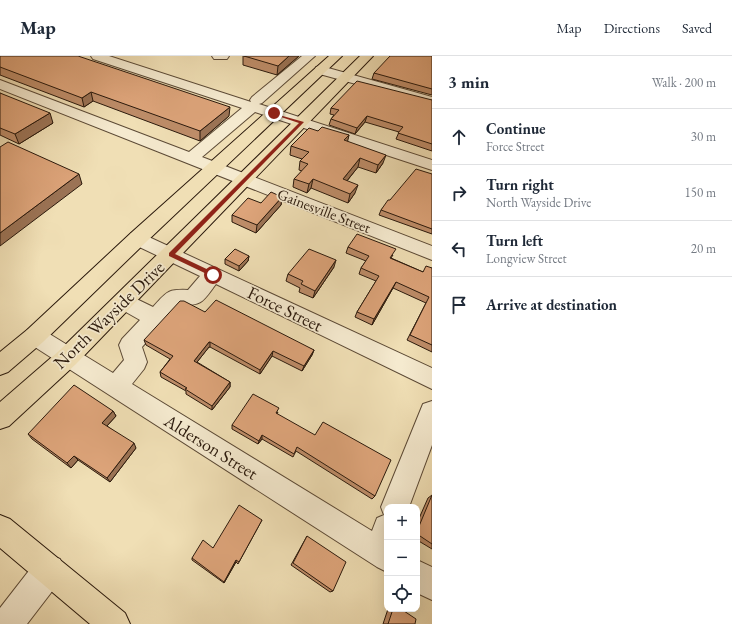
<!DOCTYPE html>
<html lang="en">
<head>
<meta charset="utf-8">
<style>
	body { margin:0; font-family:"EB Garamond",serif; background:#f6f6f7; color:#1f2937 }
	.controls { position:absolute; right:12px; bottom:12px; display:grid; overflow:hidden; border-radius:8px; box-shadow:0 4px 16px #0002 }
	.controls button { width:36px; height:36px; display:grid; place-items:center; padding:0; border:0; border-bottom:1px solid #e0e1e3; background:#fff; color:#1f2937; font:20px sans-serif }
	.stop { position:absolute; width:12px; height:12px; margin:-9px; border:3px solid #8f2418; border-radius:50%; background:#fff }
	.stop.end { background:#8f2418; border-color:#fff; box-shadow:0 1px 4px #0008 }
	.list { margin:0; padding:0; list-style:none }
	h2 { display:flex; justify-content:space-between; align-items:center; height:52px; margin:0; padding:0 16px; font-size:17px }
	h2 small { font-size:13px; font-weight:400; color:#747a83 }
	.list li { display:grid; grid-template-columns:26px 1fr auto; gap:12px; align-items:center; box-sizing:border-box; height:56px; padding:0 16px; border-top:1px solid #e0e1e3 }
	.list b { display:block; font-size:15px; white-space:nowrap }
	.list p { margin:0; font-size:13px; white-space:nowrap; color:#747a83 }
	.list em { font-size:13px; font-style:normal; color:#747a83 }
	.icon { flex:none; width:22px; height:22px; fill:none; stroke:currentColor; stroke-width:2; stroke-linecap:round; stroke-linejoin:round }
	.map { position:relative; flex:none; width:432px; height:568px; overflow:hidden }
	header { display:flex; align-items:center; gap:24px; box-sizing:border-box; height:56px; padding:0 20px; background:#fff; border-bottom:1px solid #e0e1e3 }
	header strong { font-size:19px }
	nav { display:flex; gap:22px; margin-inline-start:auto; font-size:14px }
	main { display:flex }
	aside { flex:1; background:#fff }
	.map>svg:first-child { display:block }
</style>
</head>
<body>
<header>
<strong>Map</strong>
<nav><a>Map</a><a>Directions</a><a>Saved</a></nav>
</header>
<main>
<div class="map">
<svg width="432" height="568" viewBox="0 0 432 568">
	<rect width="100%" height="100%" fill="#f0dfb5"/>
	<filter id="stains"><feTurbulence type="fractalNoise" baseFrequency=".005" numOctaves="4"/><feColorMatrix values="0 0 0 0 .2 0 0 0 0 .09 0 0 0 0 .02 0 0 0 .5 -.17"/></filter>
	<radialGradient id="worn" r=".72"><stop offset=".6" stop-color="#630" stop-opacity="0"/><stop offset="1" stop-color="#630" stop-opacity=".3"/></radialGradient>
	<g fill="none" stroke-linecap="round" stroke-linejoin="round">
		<defs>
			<path id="minor" d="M91 0H109L251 46 250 44 252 41 302 0H315L262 47 259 48 432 104V114L255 56 202 101 432 190V204L0 33V24L189 96 242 52 93 3Z
				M212 0H229L227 3H214Z
				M321 10 432 41V49L316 17 315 14 316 11Z
				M138 176 432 312V333L216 228C203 245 203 250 180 249L142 291 147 306 144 313 132 328 372 475 377 462 384 459 381 451 423 348 432 345V389L409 451H387V516L377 511 27 286 24 280 27 274 35 271 43 274 113 317 124 304 119 289 122 283 140 264 117 251 114 245 117 239 124 237 153 251C167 236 167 233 188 234L200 220 131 187 129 182 131 177Z
				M49 499 60 503 64 514 60 525 27 568H0V552L38 503Z
				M417 504 432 511V544L417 537Z"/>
			<path id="major" d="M329 0H342L145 187 43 286 8 316 0 319V296L27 274 131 177Z
				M360 0H373L76 308 9 370 0 373V346L60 294Z
				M0 459 10 463 125 557 130 568H90L0 492Z"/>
		</defs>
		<use href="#minor" stroke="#5c4a36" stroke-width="2"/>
		<use href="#major" stroke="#2a190c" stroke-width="2"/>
		<use href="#minor" fill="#f5eacf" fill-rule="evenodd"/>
		<use href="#major" fill="#f0dfb5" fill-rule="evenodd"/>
	</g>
	<path fill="#be8d69" stroke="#2a190c" d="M0 0 229 60 200 85 93 45 84 51 0 19Z
		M243 0H299L277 19 243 9Z
		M432 0V39L372 23 374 17Z
		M0 37 53 67 19 88 0 79Z
		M432 44V95L396 83 399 76 365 66 355 78 329 69 331 63 334 59 330 58 331 52Z
		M318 75 349 79 347 85 383 107 376 117 358 111 347 125 355 137 348 147 311 132 307 137 293 131 294 123 302 115 299 114 300 105 302 103 290 99 291 90Z
		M432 118V178L379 159 381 154 390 144Z
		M282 141 281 149 256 177 232 166V159L261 147Z
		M348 191 393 199 391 202 423 216 432 212V296L407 284 426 247 393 232 372 269 355 261 357 256 376 225 359 218 361 212 366 205 346 197Z
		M249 200 248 205 239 215 225 208V203Z
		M334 211 313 242 299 236 300 232 286 225 288 218Z
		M205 256 314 294 312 299 302 315 272 300 260 318 210 291H209L197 306 230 326V331L212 354 186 338V335L161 321 160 316 170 303 146 289 144 284Z
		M113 355 116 360 107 370 136 392 110 426 78 404 71 412 32 383 28 378Z
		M278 356 277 358 375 440 372 443 296 395 293 401 262 383 258 388 232 373V369Z
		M432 439V493L417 484V467L428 442Z
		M262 464 238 508 236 506 224 527 192 504V502L213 492Z
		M307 480 333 535 330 536 291 509Z
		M388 553H401L415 568H383Z"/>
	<path fill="#9b7355" stroke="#2a190c" d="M289 0H299L277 19 278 10Z
		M91 36 93 45 84 51 82 42Z
		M230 51 229 60 200 85V75Z
		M50 57 53 67 19 88 15 78Z
		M367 60 365 66 355 78 357 72Z
		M349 79 347 88 344 84Z
		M386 99 383 107 376 117 378 109Z
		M360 102 358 111 341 132 343 123Z
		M79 118 82 128 0 190V177Z
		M313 123 311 132 307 137 309 128Z
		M358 129 355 137 348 147 350 138Z
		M282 141 281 149 256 177 257 169Z
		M249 200 248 205 239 215V210Z
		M336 204 334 211 313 242 315 235Z
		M396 226 393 232 372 269 374 263Z
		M209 286H210V291H209L194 310V305Z
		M314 294 312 299 302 315 304 310Z
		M273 295 272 300 260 318V314Z
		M230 326V331L212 354V350Z
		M113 355 116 360 105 372 102 367Z
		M262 379V383L258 388 259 385Z
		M134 387 136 392 110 426 107 422Z
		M74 400 78 404 71 412 67 407Z
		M236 504V506L224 527V526Z"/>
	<path fill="#dda47a" stroke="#2a190c" d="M0 0H78L230 51 200 75 91 36 82 42 0 11Z
		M244 0H289L278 10Z
		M390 0H432V33L374 17Z
		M357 25 432 44V88L398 77 403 71 367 60 357 72 331 63 339 54 331 52Z
		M0 37 50 57 15 78 0 72Z
		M322 71 349 79 344 84 386 99 378 109 360 102 343 123 358 129 350 138 313 123 309 128 294 123 308 108 300 105 309 96 291 90 309 72 318 75Z
		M8 86 79 118 0 177V91Z
		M416 113 432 118V173L381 154 388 144H390Z
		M271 136 282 141 257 169 232 159 248 142 261 147Z
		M357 178 396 193 390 202 423 216 426 210 432 212V289L410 279 429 241 396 226 374 263 357 256 379 220 361 212 369 200 348 191Z
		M235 193 249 200 239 210 225 203Z
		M309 193 336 204 315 235 301 228 303 225 288 218Z
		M216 244 314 294 304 310 273 295 260 314 210 286H209L194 305 230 326 212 350 185 333 187 332 160 316 173 300 144 284 180 245H184L205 256Z
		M74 329 113 355 102 367 134 387 107 422 74 400 67 407 28 378Z
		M253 338 279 352 276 357 315 379 323 366 391 404 375 440 297 391 294 398 262 379 259 385 232 369Z
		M432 439V488L417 478V475Z
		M239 449 262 464 239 506 236 504 224 526 192 502 203 484 213 492Z
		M307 480 346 506 333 535 293 507Z
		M393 553H401L416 563 415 568H388Z"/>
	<path fill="#8f2418" d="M272 57 304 66 175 198 215 217V220H211L169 200V197L299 67 272 58Z"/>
	<g text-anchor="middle" stroke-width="3.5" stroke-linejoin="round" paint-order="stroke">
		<g font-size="15" fill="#2a190c" stroke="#f5eacf">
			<text transform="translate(324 155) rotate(21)" y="5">Gainesville Street</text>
		</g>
		<g font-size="18" fill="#2a190c" stroke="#f5eacf">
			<text transform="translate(285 253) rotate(26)" y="6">Force Street</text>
			<text transform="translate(109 259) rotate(-44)" y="6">North Wayside Drive</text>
			<text transform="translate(211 391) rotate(32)" y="6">Alderson Street</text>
		</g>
	</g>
	<rect width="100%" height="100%" filter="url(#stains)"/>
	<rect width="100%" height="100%" fill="url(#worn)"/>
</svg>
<div class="controls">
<button>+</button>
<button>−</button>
<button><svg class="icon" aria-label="locate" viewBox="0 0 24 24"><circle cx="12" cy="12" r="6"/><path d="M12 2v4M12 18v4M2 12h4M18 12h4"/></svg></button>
</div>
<div class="stop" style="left:213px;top:219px"></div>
<div class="stop end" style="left:274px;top:57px"></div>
</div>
<aside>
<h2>3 min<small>Walk · 200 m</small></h2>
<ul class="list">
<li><svg class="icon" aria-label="ahead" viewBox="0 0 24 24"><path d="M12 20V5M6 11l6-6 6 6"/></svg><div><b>Continue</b><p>Force Street</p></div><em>30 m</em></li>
<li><svg class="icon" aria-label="right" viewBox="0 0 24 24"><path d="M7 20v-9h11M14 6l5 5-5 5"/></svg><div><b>Turn right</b><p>North Wayside Drive</p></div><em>150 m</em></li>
<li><svg class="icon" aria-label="left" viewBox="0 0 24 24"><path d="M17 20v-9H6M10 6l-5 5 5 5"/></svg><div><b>Turn left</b><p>Longview Street</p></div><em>20 m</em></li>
<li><svg class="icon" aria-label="arrive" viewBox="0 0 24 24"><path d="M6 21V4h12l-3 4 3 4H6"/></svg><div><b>Arrive at destination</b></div></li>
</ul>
</aside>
</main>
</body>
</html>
